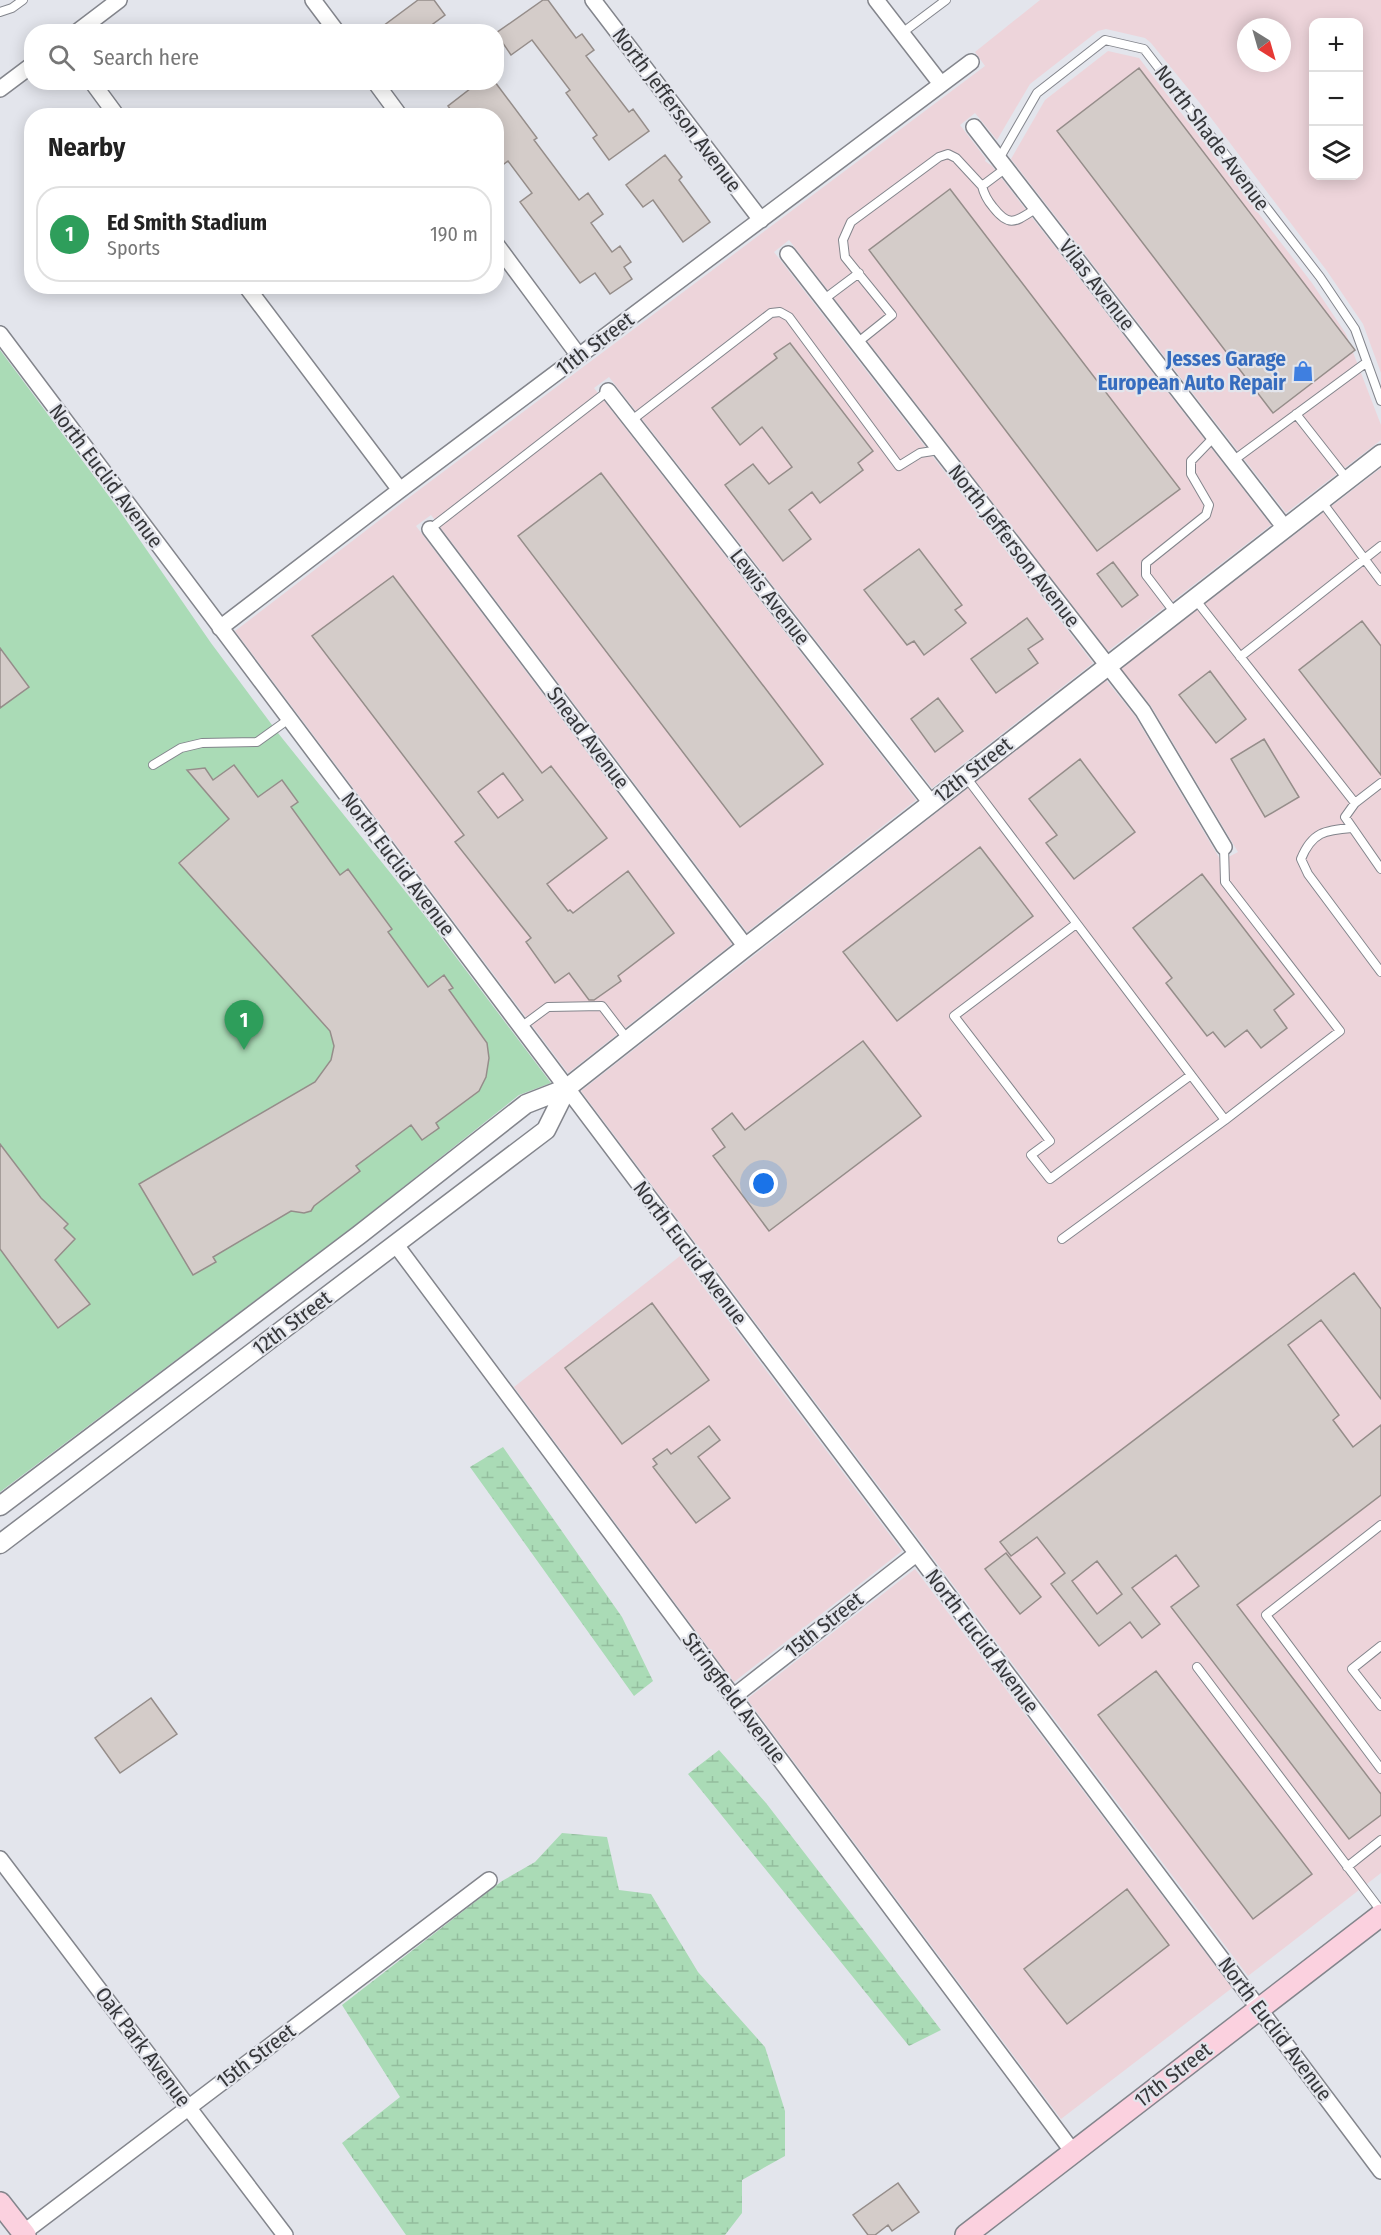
<!DOCTYPE html>
<html lang="en">
<head>
<meta charset="utf-8">
<style>
	body { margin:0; font-family:"Fira Sans Condensed",sans-serif; background:#f2f2f2; color:#222 }
	.controls { position:absolute; right:18px; top:18px; display:grid; overflow:hidden; border-radius:12px; box-shadow:0 3px 15px #0003 }
	.controls button { width:54px; height:54px; display:grid; place-items:center; padding:0; border:0; border-bottom:2px solid #e0e0e0; background:#fff; color:#222; font:30px sans-serif }
	.compass { position:absolute; left:1237px; top:18px; width:54px; height:54px; border-radius:50%; background:#fff; box-shadow:0 3px 15px #0003; rotate:143deg }
	.you { position:absolute; left:764px; top:1184px; width:21px; height:21px; margin:-15px; border:4px solid #fff; border-radius:50%; background:#1a73e8; box-shadow:0 0 0 9px #1a73e833 }
	.badge { display:grid; place-items:center; width:39px; height:39px; border-radius:50%; background:#7c3aed; color:#fff; font-size:20px; font-weight:700 }
	.pin { position:absolute; translate:-50% -50px; filter:drop-shadow(0 2px 3px #0008) }
	.pin::after { content:''; position:absolute; top:32px; width:21px; height:18px; background:inherit; clip-path:polygon(0 0,100% 0,50% 100%) }
	.list { margin:0; padding:0; list-style:none }
	h2 { display:flex; justify-content:space-between; align-items:center; height:78px; margin:0; padding:0 24px; font-size:26px }
	h2 small { font-size:20px; font-weight:400; color:#767676 }
	.list li { display:grid; grid-template-columns:39px 1fr auto; gap:18px; align-items:center; box-sizing:border-box; height:96px; margin:0 12px 12px; padding:0 12px; border:2px solid #e0e0e0; border-radius:24px }
	.list b { display:block; font-size:22px; white-space:nowrap }
	.list p { margin:0; font-size:20px; white-space:nowrap; color:#767676 }
	.list em { font-size:20px; font-style:normal; color:#767676 }
	.icon { flex:none; width:33px; height:33px; fill:none; stroke:currentColor; stroke-width:2; stroke-linecap:round; stroke-linejoin:round }
	.map { position:relative; flex:none; width:1381px; height:2235px; overflow:hidden }
	.search { position:absolute; background:#fff; box-shadow:0 3px 15px #0003; left:24px; top:24px; width:480px; height:66px; display:flex; align-items:center; gap:15px; box-sizing:border-box; padding:0 21px; border-radius:24px; color:#767676; font-size:22px }
	.panel { position:absolute; background:#fff; box-shadow:0 3px 15px #0003; left:24px; top:108px; width:480px; height:186px; border-radius:24px }
	.map>svg:first-child { display:block }
</style>
</head>
<body>
<div class="map">
<svg width="1381" height="2235" viewBox="0 0 1381 2235">
	<defs>
		<pattern id="wetland-marsh" width="20" height="14" patternUnits="userSpaceOnUse" patternTransform="scale(1.5)"><rect width="20" height="14" fill="#aadbb6"/><path d="M1 5h8M5 5V1M11 12h8M15 12V8" fill="none" stroke="#93bd9d"/></pattern>
	</defs>
	<rect width="100%" height="100%" fill="#e3e5ec"/>
	<path fill="#edd4da" fill-rule="evenodd" d="M1040 0H1381V373L1363 324 1327 271 1199 102 1151 43 1145 38 1106 29 1098 31 1030 84 997 140 975 113 960 125 986 159 985 161 992 166 1271 525 1108 651 789 240 774 252 1093 663 932 788 609 377 594 388 916 800 747 932 431 515 416 526 732 944 568 1073 235 631 407 499 985 66 975 52ZM1314 22H1358V176H1314ZM1246 27H1282V63H1246Z
		M1108 51 1139 58 1312 283 1346 334 1381 425V440L1286 513 1011 159 1045 100Z
		M1381 468V1873L1248 1976 581 1091 1106 680 1135 716 1221 861 1238 852 1151 706 1121 669Z
		M680 1256 902 1551 734 1682 514 1387Z
		M915 1569 1232 1988 1061 2119 747 1699Z"/>
	<path fill="url(#wetland-marsh)" d="M503 1447 622 1617 653 1681 634 1696 470 1467Z
		M719 1750 766 1803 941 2030 909 2046 688 1774Z
		M562 1833 607 1837 619 1890 651 1894 698 1972 765 2047 785 2111V2156L742 2180V2213L725 2235H406L342 2143 400 2097 342 2005 502 1881 535 1862Z"/>
	<path fill="#aadbb6" d="M0 350 117 507 211 643 278 733 425 916 551 1083 519 1095 353 1227 0 1492Z"/>
	<path fill="#d4ccc9" stroke="#958d8a" stroke-width="1.5" fill-rule="evenodd" d="M418 0H434L445 15 422 32H375Z
		M543 0H548L576 38 582 34 594 50 586 56 629 112 633 109 649 131 609 160 593 138 597 135 566 93 570 90 532 40 511 55 496 33Z
		M1139 68 1355 350 1273 413 1057 131Z
		M479 82H495L537 138 534 140 579 200 588 193 603 214 591 223 612 252 620 246 631 262 624 267 632 279 610 294 595 273 580 283 520 202 532 193 508 161 496 170V116H455L448 106Z
		M665 155 682 177 679 180 710 222 683 242 653 200 643 207 626 185Z
		M950 189 1180 489 1097 551 869 250Z
		M790 343 873 451 858 463 863 470 820 503 812 492 789 510 811 539 783 561 725 485 753 464 769 484 792 467 762 427 740 445 712 408 777 358 774 354Z
		M601 473 823 764 740 827 518 536Z
		M919 549 962 605 955 610 966 623 924 655 914 641 907 645 864 590Z
		M1113 562 1138 595 1122 607 1097 574Z
		M393 576 542 773 551 766 607 838 547 884 568 911 570 910 573 913 628 871 674 933 618 976 621 981 594 1000H589L569 973 555 983 526 942 531 938 455 842 464 835 312 636ZM503 773 523 800 498 818 478 792Z
		M1027 618 1043 639 1028 649 1038 663 996 693 971 659Z
		M1362 621 1381 646V775L1299 670Z
		M0 648 29 687 0 708Z
		M1210 671 1246 719 1216 743 1179 695Z
		M938 698 963 731 935 752 911 719Z
		M1264 739 1299 797 1265 817 1231 759Z
		M1080 759 1135 832 1074 879 1046 843 1057 835 1029 799Z
		M234 765 258 797 282 780 298 802 291 807 340 875 348 869 392 929 388 932 428 987 444 975 453 988 449 990 487 1043 489 1058 486 1077 479 1091 436 1123 439 1128 422 1140 411 1125 356 1166 360 1171 314 1206 311 1211 304 1213 291 1211 213 1257 216 1262 193 1275 139 1184 315 1082 331 1060 334 1046 330 1031 179 863 229 819 187 770 205 768 213 780Z
		M980 847 1033 916 897 1021 843 952Z
		M1202 874 1294 994 1274 1010 1287 1028 1261 1048 1247 1030 1225 1047 1213 1032 1207 1036 1166 983 1172 978 1133 928Z
		M863 1041 921 1116 769 1231 713 1156 725 1147 712 1129 732 1113 745 1130Z
		M0 1144 41 1198 68 1224 64 1228 75 1239 55 1260 90 1304 58 1328 0 1249Z
		M1354 1273 1381 1309V1399L1321 1320 1288 1345 1339 1415 1333 1420 1353 1447 1381 1425V1495L1237 1605 1381 1794V1815L1349 1839 1171 1607 1199 1586 1176 1555 1132 1588 1160 1624 1142 1638 1130 1622 1099 1646 1051 1584 1065 1573 1037 1537 1011 1556 1000 1542ZM1097 1561 1122 1594 1097 1614 1072 1581Z
		M652 1303 709 1380 622 1444 565 1368Z
		M709 1426 720 1440 698 1457 730 1498 696 1523 653 1467 657 1464 653 1459 667 1449 671 1454Z
		M1006 1553 1041 1597 1020 1614 985 1569Z
		M1156 1671 1312 1874 1253 1919 1098 1715Z
		M151 1698 177 1734 120 1773 95 1738Z
		M1127 1889 1169 1945 1067 2024 1024 1969Z
		M898 2183 919 2212 892 2231 888 2225 875 2235H868L853 2215Z"/>
	<g fill="none" stroke-linecap="round" stroke-linejoin="round">
		<defs>
			<path id="service" d="M0 12 12 8 23 0
				M902 33 946 0
				M999 159 1037 93 1105 40 1144 49 1320 277 1355 329 1381 401
				M1006 168 982 186C984 194 987 200 993 207 1010 229 1016 221 1037 208
				M823 300 859 273
				M857 343 892 315 845 257 843 240 851 222 939 157 948 154 956 158 982 186
				M1296 414 1347 479
				M632 420 771 313 780 312 789 317 899 466 920 453 939 450
				M1234 460 1367 362
				M1322 502 1381 581
				M430 529 608 391
				M1195 599 1355 803 1381 783
				M1175 613 1146 575V563L1206 515 1209 505 1191 474V461L1215 436
				M1240 657 1381 546
				M153 765 181 748 202 743 257 742 289 719
				M966 777 1225 1120 1062 1239
				M1355 803 1345 817 1381 869
				M1352 828C1325 830 1312 832 1301 859L1308 874 1381 972
				M1224 847 1225 882 1340 1031 1225 1120
				M1076 924 954 1016 1050 1141 1031 1155 1050 1179 1191 1075
				M521 1027 548 1007 602 1006 628 1040
				M1381 1525 1266 1615 1381 1769
				M1381 1646 1352 1669 1381 1706
				M1197 1667 1381 1911
				M1347 1867 1381 1840"/>
			<path id="minor" d="M313 0 337 32
				M593 0 761 220
				M876 0 941 84
				M77 32 119 0
				M92 82 117 116
				M375 82 400 116
				M0 89 32 65
				M974 127 1285 528
				M496 244 579 356
				M788 254 1143 711 1224 847
				M246 286 400 490
				M0 334 1381 2171
				M608 391 931 803
				M430 529 746 947
				M220 628 400 490 971 62
				M396 1245 1073 2152
				M733 1697 916 1554
				M0 1859 285 2235
				M23 2233 489 1880"/>
			<path id="tertiary" d="M0 1506 359 1235 526 1104 567 1088 746 947 1381 454
				M0 1544 546 1130 567 1088"/>
			<path id="secondary" d="M0 2203 25 2235
				M966 2235 1381 1915"/>
		</defs>
		<use href="#service" stroke="#83858c" stroke-width="10"/>
		<use href="#minor" stroke="#83858c" stroke-width="18"/>
		<use href="#tertiary" stroke="#83858c" stroke-width="21"/>
		<use href="#secondary" stroke="#83858c" stroke-width="24"/>
		<use href="#service" stroke="#fff" stroke-width="8"/>
		<use href="#minor" stroke="#fff" stroke-width="15"/>
		<use href="#tertiary" stroke="#fff" stroke-width="18"/>
		<use href="#secondary" stroke="#fbd1df" stroke-width="21"/>
	</g>
	<defs>
		<symbol id="shop-bare" viewBox="-9 -9 18 18"><path d="M-5-2.5h2.3a2.7 3.5 0 0 1 5.4 0H5L5.5 6h-11ZM-1.5-2.5h3a1.5 2.3 0 0 0-3 0Z" fill="#3f7fe0" stroke="#e3e5ec" stroke-width="2.5" paint-order="stroke"/></symbol>
	</defs>
	<g fill-rule="evenodd">
		<use href="#shop-bare" x="1288" y="356" width="30" height="30"/>
	</g>
	<g text-anchor="middle" stroke-width="4.5" stroke-linejoin="round" paint-order="stroke">
		<g font-size="21" fill="#36373a" stroke="#e3e5ec">
			<text transform="translate(677 110) rotate(53)" y="7">North Jefferson Avenue</text>
			<text transform="translate(1212 138) rotate(53)" y="7">North Shade Avenue</text>
			<text transform="translate(1097 285) rotate(52)" y="7">Vilas Avenue</text>
			<text transform="translate(595 344) rotate(-37)" y="7">11th Street</text>
			<text transform="translate(106 476) rotate(53)" y="7">North Euclid Avenue</text>
			<text transform="translate(1014 546) rotate(52)" y="7">North Jefferson Avenue</text>
			<text transform="translate(770 597) rotate(52)" y="7">Lewis Avenue</text>
			<text transform="translate(588 738) rotate(53)" y="7">Snead Avenue</text>
			<text transform="translate(973 770) rotate(-38)" y="7">12th Street</text>
			<text transform="translate(398 864) rotate(53)" y="7">North Euclid Avenue</text>
			<text transform="translate(690 1253) rotate(53)" y="7">North Euclid Avenue</text>
			<text transform="translate(292 1323) rotate(-37)" y="7">12th Street</text>
			<text transform="translate(824 1625) rotate(-38)" y="7">15th Street</text>
			<text transform="translate(982 1641) rotate(53)" y="7">North Euclid Avenue</text>
			<text transform="translate(734 1698) rotate(53)" y="7">Stringfield Avenue</text>
			<text transform="translate(1275 2029) rotate(53)" y="7">North Euclid Avenue</text>
			<text transform="translate(143 2047) rotate(53)" y="7">Oak Park Avenue</text>
			<text transform="translate(256 2056) rotate(-37)" y="7">15th Street</text>
			<text transform="translate(1173 2075) rotate(-38)" y="7">17th Street</text>
		</g>
		<g font-size="21" font-weight="bold" fill="#366cbe" stroke="#e3e5ec" text-anchor="end">
			<text x="1286" y="366">Jesses Garage<tspan x="1286" dy="24">European Auto Repair</tspan></text>
		</g>
	</g>
</svg>
<div class="controls">
<button>+</button>
<button>−</button>
<button><svg class="icon" aria-label="layers" viewBox="0 0 24 24"><path d="M12 4l9 5-9 5-9-5zM3 14l9 5 9-5"/></svg></button>
</div>
<svg class="compass" viewBox="-18 -18 36 36"><path d="M0-13l5 13h-10z" fill="#e53935"/><path d="M0 13l5-13h-10z" fill="#767676"/></svg>
<div class="you"></div>
<div class="pin badge" style="left:244px;top:1050px;background:#2e9e5b">1</div>
<div class="search"><svg class="icon" aria-label="search" viewBox="0 0 24 24"><circle cx="10" cy="10" r="6"/><path d="M15 15l6 6"/></svg>Search here</div>
<section class="panel">
<h2>Nearby<small></small></h2>
<ul class="list">
<li><span class="badge" style="background:#2e9e5b">1</span><div><b>Ed Smith Stadium</b><p>Sports</p></div><em>190 m</em></li>
</ul>
</section>
</div>
</body>
</html>
